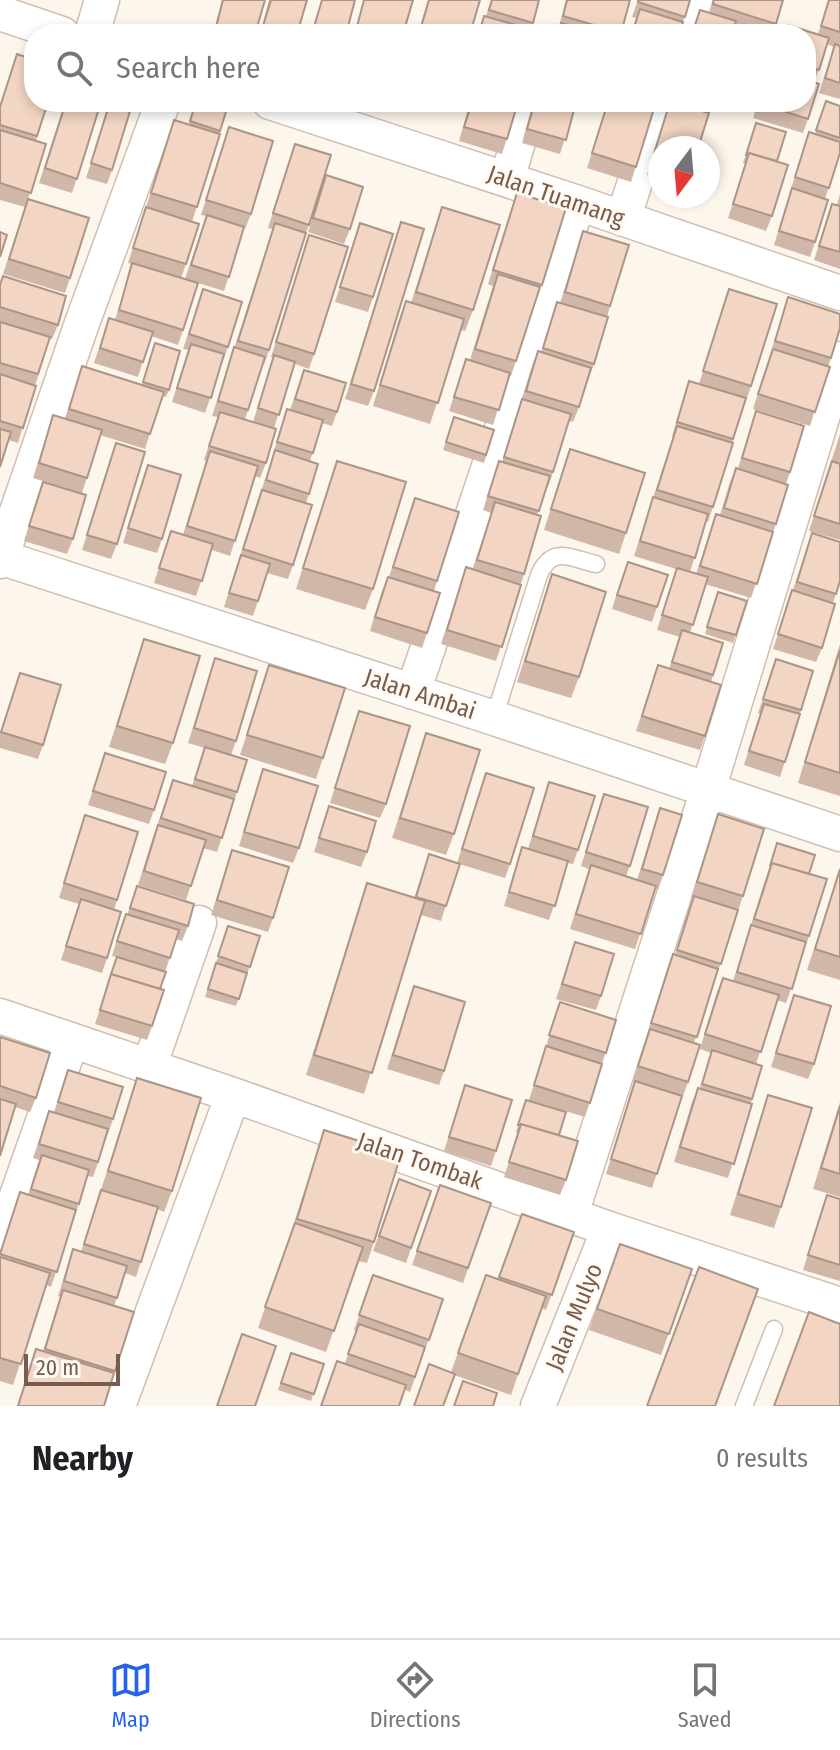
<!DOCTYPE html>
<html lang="en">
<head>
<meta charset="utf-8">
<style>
	body { margin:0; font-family:"Fira Sans Condensed",sans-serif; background:#f2f2f2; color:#202124 }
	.compass { position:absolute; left:648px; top:136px; width:72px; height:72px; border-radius:50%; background:#fff; box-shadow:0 4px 12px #0003; rotate:196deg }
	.scale { position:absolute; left:24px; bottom:20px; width:96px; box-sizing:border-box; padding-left:8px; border:4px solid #7a5c4d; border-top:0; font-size:22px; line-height:28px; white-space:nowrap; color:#7a5c4d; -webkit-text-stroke:6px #fffaf3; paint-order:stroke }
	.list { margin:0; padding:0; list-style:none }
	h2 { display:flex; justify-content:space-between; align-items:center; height:104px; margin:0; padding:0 32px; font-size:34px }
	h2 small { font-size:26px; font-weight:400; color:#757577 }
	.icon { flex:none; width:44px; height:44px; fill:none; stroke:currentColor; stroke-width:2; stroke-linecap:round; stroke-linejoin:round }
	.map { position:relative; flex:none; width:840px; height:1406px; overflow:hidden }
	.search { position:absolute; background:#fff; box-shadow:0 4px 12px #0003; left:24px; right:24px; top:24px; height:88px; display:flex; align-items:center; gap:20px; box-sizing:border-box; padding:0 28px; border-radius:32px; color:#757577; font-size:30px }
	.sheet { height:232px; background:#fff }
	nav { display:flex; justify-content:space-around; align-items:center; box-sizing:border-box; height:112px; border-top:2px solid #e0e0e0; background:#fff; font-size:22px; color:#757577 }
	nav a { display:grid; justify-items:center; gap:4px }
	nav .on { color:#2563eb }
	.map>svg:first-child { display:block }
</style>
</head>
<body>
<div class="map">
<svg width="840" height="1406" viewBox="0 0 840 1406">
	<rect width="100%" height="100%" fill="#fdf6ec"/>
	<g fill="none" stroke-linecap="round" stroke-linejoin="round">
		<defs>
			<path id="lane" d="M494 718 539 575C552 545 570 558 596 564
				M744 1406 774 1329"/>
			<path id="street" d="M0 13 62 34
				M92 34 102 0
				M684 34 695 0
				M270 102 578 203 840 293
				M507 179 530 102
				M623 219 661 102
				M0 557 494 718 840 834
				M0 561 81 326 163 102
				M413 692 578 203
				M0 1016 233 1095 609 1229 840 1305
				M149 1067 199 923
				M571 1214 708 790 840 359
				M0 1244 71 1042
				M118 1406 233 1095
				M538 1406 609 1229"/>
		</defs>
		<use href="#lane" stroke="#d1beb0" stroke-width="19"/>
		<use href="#street" stroke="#d1beb0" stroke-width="37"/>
		<use href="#lane" stroke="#fff" stroke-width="16"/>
		<use href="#street" stroke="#fff" stroke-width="34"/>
	</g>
	<path fill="#d1b7a8" d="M222 0H265L255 34H213Z
		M269 0H307L297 34H260Z
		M428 0H480L470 34H418Z
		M491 0H539L530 29 533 34H478L484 16H486Z
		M566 0H630L620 34H557Z
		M638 0H690L679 34H631L636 18 632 17Z
		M713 0H783L772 34H756L734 27 732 34H692L700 10 709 13Z
		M829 0H840V99L819 93 834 47 827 44 814 83 808 119 803 133 753 118 758 102H806V34H818Z
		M17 54 48 102 36 141 46 144 28 199 70 278 65 293 3 274 25 207 0 200V105Z
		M826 101 840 106V153L825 199 815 242 810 257 774 245 804 146 809 132 815 134Z
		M65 102H101L72 193 39 183Z
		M110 102 112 170 107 184 86 178Z
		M196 102H229L192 222 186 264 181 278 183 330 178 345 151 336 138 377 94 363 109 318 115 320 132 264 128 263 174 120 189 124Z
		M470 102H518L502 154 459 141Z
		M533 102H576L560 154 522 143Z
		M608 102H656L631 182 587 168Z
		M670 102H711L707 113 660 148V179L647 175Z
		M756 123 777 161 772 216 766 231 728 218 746 163H743Z
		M229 127 251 214 245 229 244 228 224 291 185 279 206 216 201 215Z
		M295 144 331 155 269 350 264 365 263 364 245 419 253 422 273 358 271 357 309 235 314 354 309 369 295 364 274 428 266 463 260 478 255 476 230 556 212 550 196 596 154 583 171 531 183 535 206 461 204 460 218 417 212 416 273 229 268 228Z
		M326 175 350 229 344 244 308 232Z
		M517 193 542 285 536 300 511 376 509 375 493 425 449 411 466 359 470 360 493 286 488 284Z
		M840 194V269L814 260 832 204 837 205Z
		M442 207 473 310 465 331 461 330 430 424 373 406 398 322 406 301 411 303Z
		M401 222 374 391 368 406 345 399Z
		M360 223 373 297 368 312 335 302Z
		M583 231 610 306 594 364 579 407 573 422 569 421 553 472 548 487H546L537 515 524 574 496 661 441 644 466 567 473 569 491 513 483 510 494 475 499 461 502 462 532 366 538 351 541 352 557 302 560 303Z
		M0 284 58 325 52 339H49L18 443 8 440 0 467Z
		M203 289 228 347 205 413 172 402 188 350 183 349Z
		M729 289 751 386 732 443 713 507 708 522 706 521 690 572 696 574 716 514 720 515 730 482 736 468H738L756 411 790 472 786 484 776 524 751 598 705 584 690 633 723 643 711 682 705 736 700 750 636 731 658 665 669 669 680 637 657 630 676 569 634 556 673 437 672 436 684 396 689 381 699 384Z
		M788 297 831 358 810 426 753 409Z
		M155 343 169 390 166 397 162 396 145 449 100 435 82 493 33 478 53 415 65 418 82 366 142 385Z
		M304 370 337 412 332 426 322 423 310 461 309 494 306 503 293 565 288 579 267 573 253 616 224 607 256 505 273 457H272L282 424 287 409 290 410Z
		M454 417 494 430 484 463 443 450Z
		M840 434V540L809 531Z
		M116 443 117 544 111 559 82 550Z
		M570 449 626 533 619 554 544 530Z
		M337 461 373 589 365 610 296 589Z
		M148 465 162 539 157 553 123 543Z
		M43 482 73 539 67 554 24 541Z
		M415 498 437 581 434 591 427 633 422 648 370 631 382 591 388 577H389Z
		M812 533 840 581 833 603 822 648 816 662 773 649Z
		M552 574 579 677 571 698 517 682Z
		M622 577 657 607 652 622 612 609Z
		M718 592 747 601 733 643 705 634Z
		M144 639 173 743 165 764 109 747Z
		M840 644V796L798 783Z
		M215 658 236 741 231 755 237 792 217 852 203 848 186 900 138 885 152 840 173 780 192 786 205 748 188 743Z
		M776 659 813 671 780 777 744 765 760 714 758 713Z
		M269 665 323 758 316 779 240 755Z
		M20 673 43 745 38 759 0 748V734Z
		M359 711 386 804 380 818 330 803Z
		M426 733 454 834 446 855 392 838Z
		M105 753 154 810 149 824 88 805Z
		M263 769 299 848 293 863 239 846Z
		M486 773 510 864 505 878 459 864 441 921 421 915 364 1094 306 1075 367 883 414 898 429 854 457 863Z
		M549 782 578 850 573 864 568 863 549 920 504 906 522 847 528 849Z
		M604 794 630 866 626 876 637 880 660 808 663 875 658 890 655 889 635 949 570 929 589 869 581 866Z
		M329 806 367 852 361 867 314 852Z
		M718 814 743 896 694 1043 688 1082 683 1096H682L652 1188 606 1174 635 1081H633L667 969 673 954 675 955 693 897H691Z
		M85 815 117 900 114 910 107 958 102 973 61 960 79 904 59 898Z
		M777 843 809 874V936L786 1003 777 1000 756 1064 762 1066 728 1178 674 1162 692 1102 698 1088H700L711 1053 700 1049 717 992 723 978 733 981Z
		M232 850 273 918 268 932 211 915Z
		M840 869V980L807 970Z
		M137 886 188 926 182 941 176 939 165 972 152 1026 147 1040 95 1024 116 957 112 956 120 929 126 914 127 915Z
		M228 926 260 936 236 1006 205 997Z
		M575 942 601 996 596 1010 556 999Z
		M414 986 444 1071 439 1085 387 1069Z
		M794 995 814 1064 808 1079 771 1067Z
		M560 1002 616 1020 585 1117 529 1100Z
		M0 1037 36 1098 30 1112 15 1107 0 1156Z
		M68 1070 113 1119 93 1177 88 1176 51 1287 46 1285 13 1385 0 1381V1253L20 1192 28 1195 39 1160 33 1158 49 1111 54 1112Z
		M137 1078 172 1191 164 1212 157 1209 136 1277 125 1273 114 1306 134 1312 104 1406H17L36 1349 43 1351 60 1297 58 1296 73 1249 81 1252Z
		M465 1085 496 1151 491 1166 444 1151Z
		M768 1095 781 1207 774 1228 730 1215Z
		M526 1100 559 1135 566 1180 560 1195 504 1177 518 1133 516 1132Z
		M840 1102V1197L813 1189Z
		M324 1130 374 1242 367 1263 358 1261 326 1352 258 1328 290 1235Z
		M399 1179 431 1191 406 1263 373 1251Z
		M440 1185 491 1203 463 1283 412 1265Z
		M827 1195 840 1199V1281L803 1270Z
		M522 1214 574 1232 546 1310 541 1308 511 1395 454 1375 451 1372 486 1275 498 1279Z
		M620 1244 692 1269 661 1355 589 1330Z
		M373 1275 443 1299 410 1392 345 1363 356 1331 354 1330Z
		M291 1353 324 1364 311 1401 278 1390Z"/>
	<path fill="#f3d5c3" stroke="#aa9588" stroke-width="2" d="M223 0H265L255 34H241L216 27Z
		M271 0H307L297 34H291L263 26Z
		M322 0H355L346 34H312Z
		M364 0H413L403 34H355Z
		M429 0H480L470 34H419Z
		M492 0H539L533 23 489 10Z
		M567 0H630L621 33 563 16Z
		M638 0H690L685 17 638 2Z
		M714 0H783L776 24 713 4Z
		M829 0H840V32L821 26Z
		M640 9 683 22 679 34H632Z
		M700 10 736 21 732 34H692Z
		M484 16 534 30 533 34H479Z
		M561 23 601 34H558Z
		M788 25 829 38 819 70 806 66V34H785Z
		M835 44 840 46V83L825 78Z
		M17 54 34 60V102H48L37 136 0 125V107Z
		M806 80 819 84 808 119 758 103V102H806Z
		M826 101 840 106V138L816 130Z
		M66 102H101L77 179 45 168Z
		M110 102 131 108 112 170 91 163Z
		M196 102H229L220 131 190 121Z
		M472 102H518L507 139 464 127Z
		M535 102H576L566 140 527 129Z
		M608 102H656L636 167 592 153Z
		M670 102 709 113 698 148H660V163L652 160Z
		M174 120 220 134 197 207 151 193Z
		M756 123 786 132 777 161 749 153 748 156 746 155Z
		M229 127 273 141 251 214 206 200Z
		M0 130 46 144 31 193 0 183Z
		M809 132 840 142V153L829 188 795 177Z
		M295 144 331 155 309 225 273 213Z
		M749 153 788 165 772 216 733 204Z
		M326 175 363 187 350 229 313 218Z
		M792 188 828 200 815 242 779 231Z
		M517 193 566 208 542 285 493 270Z
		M28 199 89 218 70 278 9 259Z
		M832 204 840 206V252L819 246Z
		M146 207 199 224 186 264 133 248Z
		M442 207 500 225 473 310 416 292Z
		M207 215 244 227 229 277 191 265Z
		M401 222 424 229 374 391 351 384Z
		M275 223 306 233 269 350 238 341Z
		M360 223 393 234 373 297 340 287Z
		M583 231 629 245 610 306 565 292Z
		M0 232 7 235 0 257Z
		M309 235 348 247 314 354 276 342Z
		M132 263 198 283 183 330 119 310Z
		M498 274 540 287 516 361 475 349Z
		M3 276 66 296 58 325 0 307V285Z
		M203 289 242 302 228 347 189 334Z
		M729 289 777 304 751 386 703 371Z
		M788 297 840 314V328L831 358 775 341Z
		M406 301 464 319 438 403 380 385Z
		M557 302 608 317 594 364 543 348Z
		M109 318 153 332 143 362 100 348Z
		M0 322 50 337 38 374 0 363Z
		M155 343 180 351 169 390 143 382Z
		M191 344 224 354 211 398 177 388Z
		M234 347 265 357 248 410 218 401Z
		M773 349 830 367 815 412 758 394Z
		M538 351 591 368 579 407 526 391Z
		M274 355 295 362 279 415 258 408Z
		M466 359 510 373 499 410 454 397Z
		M82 366 164 392 150 434 69 409Z
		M304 370 346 383 337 412 295 399Z
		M0 374 36 386 23 428 0 421Z
		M689 381 746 398 733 439 677 422Z
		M522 399 571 414 553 472 504 457Z
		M287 409 323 420 313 453 277 442Z
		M756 411 804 426 790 472 742 458Z
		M220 412 276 429 266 463 209 446Z
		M53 415 102 430 87 478 39 463Z
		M454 417 494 430 486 455 446 442Z
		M677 426 733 443 713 507 657 490Z
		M0 429 11 432 0 467Z
		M116 443 145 452 117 544 87 535Z
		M570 449 645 473 626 533 551 509Z
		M275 450 318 464 309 494 266 480Z
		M210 451 258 466 235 541 187 526Z
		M337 461 406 482 373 589 303 568Z
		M499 461 550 476 539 511 488 496Z
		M832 461 840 464V524L814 516Z
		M148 465 181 475 162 539 128 528Z
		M736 468 788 485 776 524 724 508Z
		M43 482 86 495 73 539 29 526Z
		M262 490 312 505 293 565 243 549Z
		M653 497 708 514 695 558 640 541Z
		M415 498 459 512 437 581 393 567Z
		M495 502 541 516 524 574 477 560Z
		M716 514 773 532 757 584 700 566Z
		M171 531 213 544 202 581 159 568Z
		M812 533 840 542V581L836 594 797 582Z
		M241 555 270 564 258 601 229 593Z
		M628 562 668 575 657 607 617 595Z
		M466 567 521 585 502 647 447 630Z
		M677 568 708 577 693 625 662 615Z
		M552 574 606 592 579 677 525 661Z
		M388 577 440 593 427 633 375 617Z
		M792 590 835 604 822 648 778 634Z
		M718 592 747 601 736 635 707 627Z
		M682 630 723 643 713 675 672 662Z
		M144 639 200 656 173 743 117 726Z
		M840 650V773L805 762Z
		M215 658 257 671 236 741 194 728Z
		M776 659 813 671 801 710 763 699Z
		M269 665 345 688 323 758 247 735Z
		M658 665 721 685 705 736 642 716Z
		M20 673 61 685 43 745 1 732Z
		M764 704 800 714 785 762 749 751Z
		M359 711 410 726 386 804 335 788Z
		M426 733 480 750 454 834 400 818Z
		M205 747 247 760 237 792 195 779Z
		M105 753 166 772 154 810 93 791Z
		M263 769 318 786 299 848 244 832Z
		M486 773 534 788 510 864 462 849Z
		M173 780 234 799 222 838 161 818Z
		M549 782 595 796 578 850 533 836Z
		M604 794 648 807 630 866 586 852Z
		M329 806 376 821 367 852 319 838Z
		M660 808 682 815 663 875 642 869Z
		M718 814 764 829 743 896 697 882Z
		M85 815 138 832 117 900 64 883Z
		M158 825 206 840 191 886 144 871Z
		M777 843 815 855 809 874 772 863 770 866Z
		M522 847 568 861 555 906 509 892Z
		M232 850 289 867 273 918 217 900Z
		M429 854 460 864 446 906 416 897Z
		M772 863 827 879 809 936 754 919Z
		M591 865 656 886 641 934 576 914Z
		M840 869V957L815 949Z
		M367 883 425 901 372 1073 314 1055Z
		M137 886 194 904 188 926 130 908Z
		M694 896 738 910 721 964 677 950Z
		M81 899 121 912 107 958 66 946Z
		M126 914 179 930 170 958 117 941Z
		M751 925 806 942 792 989 737 972Z
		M228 926 260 936 250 967 218 956Z
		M575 942 614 954 601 996 562 984Z
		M673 954 718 969 697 1037 651 1023Z
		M117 957 166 972 160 989 111 974Z
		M216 963 247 973 239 999 208 989Z
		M111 974 164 990 152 1026 100 1010Z
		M723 978 779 995 761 1052 705 1034Z
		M414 986 465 1002 444 1071 393 1055Z
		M794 995 831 1006 814 1064 776 1053Z
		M560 1002 616 1020 606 1053 549 1035Z
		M650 1029 700 1045 688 1082 638 1066Z
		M0 1037 50 1053 36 1098 0 1086Z
		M546 1046 602 1064 590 1103 534 1085Z
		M712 1050 762 1066 752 1099 702 1084Z
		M68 1070 123 1087 113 1119 58 1102Z
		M137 1078 201 1098 172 1191 108 1171Z
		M635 1081 682 1096 657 1174 611 1159Z
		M465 1085 512 1100 496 1151 449 1137Z
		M698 1088 752 1104 734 1164 680 1147Z
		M768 1095 812 1108 781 1207 738 1194Z
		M0 1099 16 1104 0 1156Z
		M526 1100 566 1112 559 1135 521 1124V1125H518Z
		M840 1106V1174L821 1168Z
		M49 1111 108 1129 98 1162 39 1144Z
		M521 1124 578 1141 566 1180 509 1162Z
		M324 1130 401 1154 374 1242 297 1219Z
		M42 1155 89 1170 79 1204 31 1189Z
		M399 1179 431 1191 411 1248 379 1236Z
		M440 1185 491 1203 468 1268 417 1251Z
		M101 1190 158 1207 141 1262 84 1244Z
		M20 1192 76 1210 57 1272 0 1254Z
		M827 1195 840 1199V1265L808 1255Z
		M522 1214 574 1232 552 1295 499 1277Z
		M295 1223 363 1247 334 1331 265 1307Z
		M620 1244 692 1269 669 1334 597 1309Z
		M73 1249 127 1266 117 1298 64 1281Z
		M0 1257 50 1273 21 1364 0 1358Z
		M699 1267 758 1289 715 1406H647Z
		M373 1275 443 1299 429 1340 359 1315Z
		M486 1275 546 1296 518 1374 458 1353Z
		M63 1290 134 1312 115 1371 45 1349Z
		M809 1312 840 1324V1406H774Z
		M359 1324 425 1347 415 1377 348 1354Z
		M242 1334 276 1346 255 1406H217Z
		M36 1349 114 1373 104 1406H18Z
		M291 1353 324 1364 314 1394 281 1383Z
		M337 1361 406 1385 399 1406H321Z
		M429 1364 455 1374 443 1406H414Z
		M463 1381 497 1393 493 1406H454Z"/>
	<g text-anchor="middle" stroke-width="6" stroke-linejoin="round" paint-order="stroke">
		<g font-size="24" fill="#7a5c4d" stroke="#fffaf3">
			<text transform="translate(556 196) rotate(19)" y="8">Jalan Tuamang</text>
			<text transform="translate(420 694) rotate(18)" y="8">Jalan Ambai</text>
			<text transform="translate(420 1161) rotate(19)" y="8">Jalan Tombak</text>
			<text transform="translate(574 1317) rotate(-68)" y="8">Jalan Mulyo</text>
		</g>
	</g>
</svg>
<svg class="compass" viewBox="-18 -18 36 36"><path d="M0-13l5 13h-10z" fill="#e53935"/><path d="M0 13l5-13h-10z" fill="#757577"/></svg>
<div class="scale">20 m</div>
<div class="search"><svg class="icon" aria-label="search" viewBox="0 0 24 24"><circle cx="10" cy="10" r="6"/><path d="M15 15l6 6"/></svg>Search here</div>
</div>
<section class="sheet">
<h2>Nearby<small>0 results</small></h2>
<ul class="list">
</ul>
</section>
<nav>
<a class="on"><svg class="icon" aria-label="map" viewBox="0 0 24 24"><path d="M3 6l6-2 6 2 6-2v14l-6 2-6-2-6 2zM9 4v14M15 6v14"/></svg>Map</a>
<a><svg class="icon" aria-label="directions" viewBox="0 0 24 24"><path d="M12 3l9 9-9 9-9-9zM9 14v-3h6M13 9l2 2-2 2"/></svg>Directions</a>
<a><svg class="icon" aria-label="saved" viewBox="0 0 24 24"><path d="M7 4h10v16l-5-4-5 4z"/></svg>Saved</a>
</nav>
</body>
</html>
